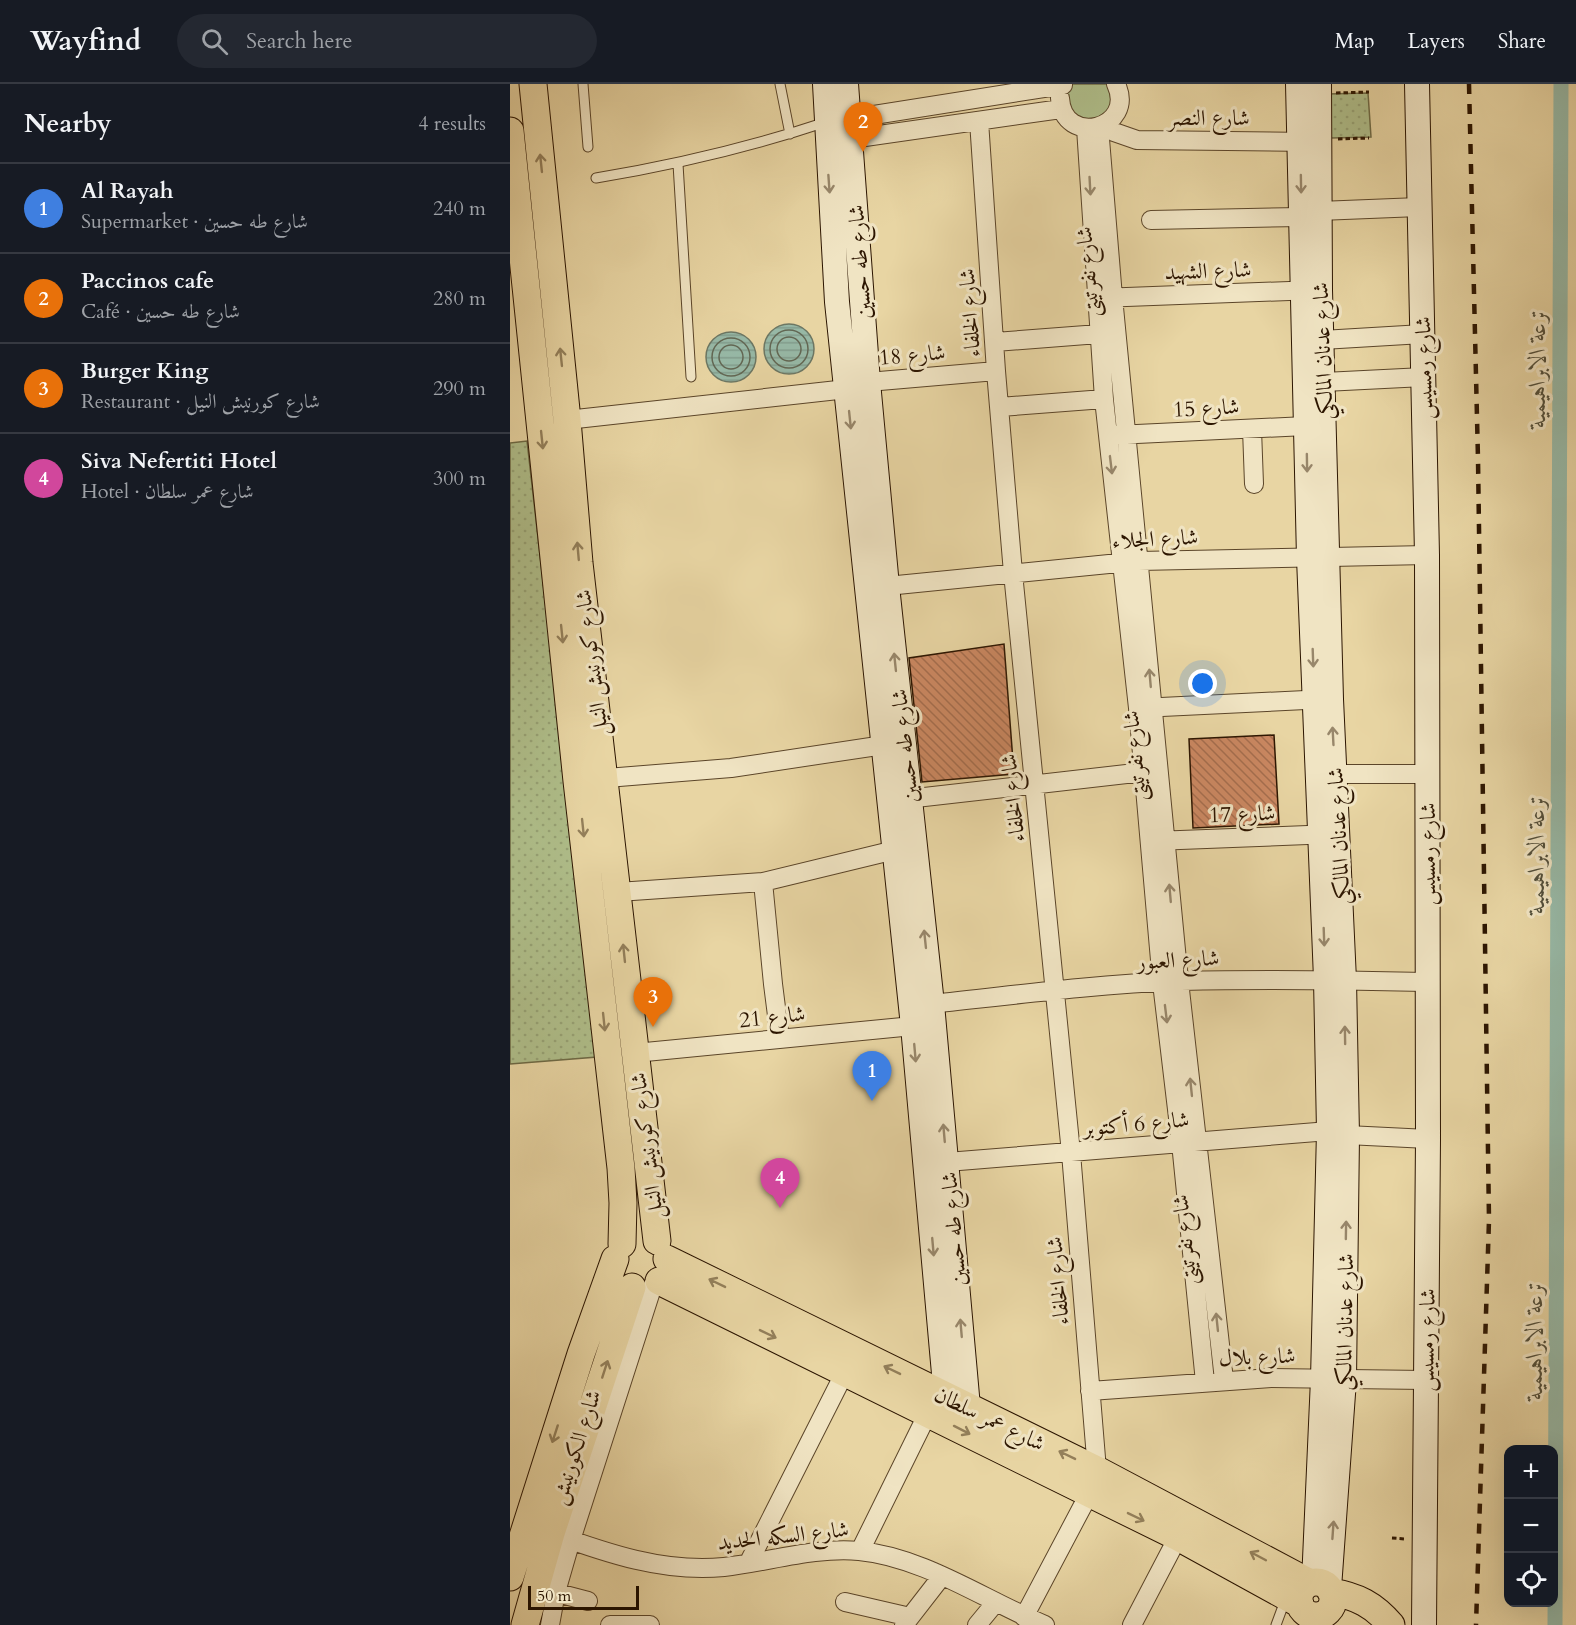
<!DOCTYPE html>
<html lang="en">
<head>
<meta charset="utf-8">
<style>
	body { margin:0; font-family:Cardo,Amiri,serif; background:#242831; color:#f1f3f6 }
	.controls { position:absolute; right:18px; bottom:18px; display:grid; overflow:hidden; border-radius:12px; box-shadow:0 6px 24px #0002 }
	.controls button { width:54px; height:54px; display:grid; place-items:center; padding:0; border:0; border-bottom:2px solid #363941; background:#171b24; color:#f1f3f6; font:30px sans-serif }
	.scale { position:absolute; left:18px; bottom:15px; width:111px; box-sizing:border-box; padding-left:6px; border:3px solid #2c1500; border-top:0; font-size:16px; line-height:21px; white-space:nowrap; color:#2c1500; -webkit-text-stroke:4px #f0e4c3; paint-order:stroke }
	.you { position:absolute; left:693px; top:600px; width:21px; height:21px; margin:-15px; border:4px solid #fff; border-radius:50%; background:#1a73e8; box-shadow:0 0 0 9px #1a73e833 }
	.badge { display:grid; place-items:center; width:39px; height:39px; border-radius:50%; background:#1a73e8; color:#fff; font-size:20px; font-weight:700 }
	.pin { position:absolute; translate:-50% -50px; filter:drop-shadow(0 2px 3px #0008) }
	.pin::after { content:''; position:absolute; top:32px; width:21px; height:18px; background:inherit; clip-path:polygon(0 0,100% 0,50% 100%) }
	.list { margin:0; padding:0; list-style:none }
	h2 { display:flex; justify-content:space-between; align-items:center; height:78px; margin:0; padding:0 24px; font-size:26px }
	h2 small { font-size:20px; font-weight:400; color:#9ea1a6 }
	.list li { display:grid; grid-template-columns:39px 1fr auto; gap:18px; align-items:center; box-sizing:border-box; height:90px; padding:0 24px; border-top:2px solid #363941 }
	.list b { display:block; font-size:22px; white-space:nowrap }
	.list p { margin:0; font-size:20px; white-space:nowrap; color:#9ea1a6 }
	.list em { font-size:20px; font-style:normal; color:#9ea1a6 }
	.icon { flex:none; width:33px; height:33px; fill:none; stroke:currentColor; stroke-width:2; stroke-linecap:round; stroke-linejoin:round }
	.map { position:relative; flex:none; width:1066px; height:1541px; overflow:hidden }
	header { display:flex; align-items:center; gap:36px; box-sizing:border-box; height:84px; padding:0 30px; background:#171b24; border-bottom:2px solid #363941 }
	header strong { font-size:28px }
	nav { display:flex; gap:33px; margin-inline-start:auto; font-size:21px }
	.search { width:420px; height:54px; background:#242831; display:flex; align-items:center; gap:15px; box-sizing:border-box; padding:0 21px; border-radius:33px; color:#9ea1a6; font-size:22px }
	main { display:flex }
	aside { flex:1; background:#171b24 }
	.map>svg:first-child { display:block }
</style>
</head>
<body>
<header>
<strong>Wayfind</strong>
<div class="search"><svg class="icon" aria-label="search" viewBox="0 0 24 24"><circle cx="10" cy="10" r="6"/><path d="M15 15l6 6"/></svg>Search here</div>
<nav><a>Map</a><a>Layers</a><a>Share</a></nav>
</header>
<main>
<aside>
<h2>Nearby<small>4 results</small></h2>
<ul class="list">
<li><span class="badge" style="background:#3f7fe0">1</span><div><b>Al Rayah</b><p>Supermarket · شارع طه حسين</p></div><em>240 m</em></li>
<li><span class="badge" style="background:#e8710a">2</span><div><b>Paccinos cafe</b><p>Café · شارع طه حسين</p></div><em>280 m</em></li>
<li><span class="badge" style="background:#e8710a">3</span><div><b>Burger King</b><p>Restaurant · شارع كورنيش النيل</p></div><em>290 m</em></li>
<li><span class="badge" style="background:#d1479c">4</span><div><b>Siva Nefertiti Hotel</b><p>Hotel · شارع عمر سلطان</p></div><em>300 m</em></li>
</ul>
</aside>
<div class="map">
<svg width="1066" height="1541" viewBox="0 0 1066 1541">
	<defs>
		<pattern id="park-dots" width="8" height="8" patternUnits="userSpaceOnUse" patternTransform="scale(1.5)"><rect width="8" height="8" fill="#afbe8a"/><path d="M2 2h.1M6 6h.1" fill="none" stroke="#97a275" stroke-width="1.8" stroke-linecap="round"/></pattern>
		<pattern id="water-rules" width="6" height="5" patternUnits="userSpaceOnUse" patternTransform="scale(1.5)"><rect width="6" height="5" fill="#97b9a7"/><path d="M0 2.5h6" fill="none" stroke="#829e8e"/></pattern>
		<pattern id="building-back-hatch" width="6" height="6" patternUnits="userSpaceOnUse" patternTransform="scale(1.5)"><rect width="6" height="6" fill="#cb8862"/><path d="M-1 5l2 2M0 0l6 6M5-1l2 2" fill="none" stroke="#a56e4e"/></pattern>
	</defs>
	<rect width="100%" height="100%" fill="#e8d5a3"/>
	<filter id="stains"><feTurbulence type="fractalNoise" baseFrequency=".00333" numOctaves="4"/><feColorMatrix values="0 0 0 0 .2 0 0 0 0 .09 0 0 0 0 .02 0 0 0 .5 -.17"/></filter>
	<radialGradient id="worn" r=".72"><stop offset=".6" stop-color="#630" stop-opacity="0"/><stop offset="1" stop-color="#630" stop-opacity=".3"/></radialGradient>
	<path fill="#afbe8a" stroke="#6e6a45" stroke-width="1.5" d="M559 0H602L606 19 582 39 558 27 557 6Z"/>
	<path fill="url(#park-dots)" stroke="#6e6a45" stroke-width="1.5" d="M858 9 861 53 821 54 817 10Z
		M17 357 87 973 0 980V359Z"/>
	<path fill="url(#water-rules)" stroke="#6c7764" stroke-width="1.5" d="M254 265a25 25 0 1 1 50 0a25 25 0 1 1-50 0Z
		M196 273a25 25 0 1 1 50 0a25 25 0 1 1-50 0Z"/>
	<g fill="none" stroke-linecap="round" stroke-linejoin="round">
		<path stroke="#626754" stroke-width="1.5" d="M260 265a19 19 0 1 1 38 0a19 19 0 1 1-38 0Z
			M267 265a12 12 0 1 1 24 0a12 12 0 1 1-24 0Z
			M202 273a19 19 0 1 1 38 0a19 19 0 1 1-38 0Z
			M209 273a12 12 0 1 1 24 0a12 12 0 1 1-24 0Z"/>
		<path stroke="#97b9a7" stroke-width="15" d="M1045 1541 1051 0"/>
	</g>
	<path fill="url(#building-back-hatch)" stroke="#2c1500" stroke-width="1.5" d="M494 560 504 690 412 698 399 574Z
		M764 651 769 740 683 744 679 655Z"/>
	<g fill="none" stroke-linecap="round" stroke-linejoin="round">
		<defs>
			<path id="service" d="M73 0 78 63
				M270 0 280 50
				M168 80 181 293
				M86 94C164 81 241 63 316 38
				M766 1541 776 1514"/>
			<path id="minor" d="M550 14C553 64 627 45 606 0
				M326 37 553 1
				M469 37 486 287 503 489 561 1069 587 1386
				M594 41 604 48 627 56 801 58
				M589 43 603 213 669 897 714 1296
				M576 44 594 315 628 624 652 899 671 1059 695 1298
				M327 57 551 25
				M809 127 909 123
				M641 136 791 133
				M590 214 805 206
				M812 256 913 250
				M485 258 589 250
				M358 298 486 287
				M814 298 914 293
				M490 323 594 315
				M57 336 337 305
				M742 345 744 400
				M606 351 796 342
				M377 502 629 477 917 471
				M631 624 816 615
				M812 690H918
				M84 695 221 684 374 661
				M388 716 634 688
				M644 757 823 750
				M253 798 263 900 270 955
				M108 808 253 798 385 766
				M422 920C504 911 588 900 671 897 753 895 835 896 916 898
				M125 969 403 942
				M837 1051 918 1055
				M437 1078 819 1047
				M580 1307 761 1294 915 1296
				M41 1449C96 1469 154 1489 214 1483 259 1478 304 1463 349 1467 414 1473 476 1517 535 1541
				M350 1467 418 1329
				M239 1478 335 1288
				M36 1506 78 1517
				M335 1518 400 1533
				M514 1533 579 1410
				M40 1541 46 1508 61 1456 143 1201
				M100 1541H140
				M394 1541 432 1492
				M467 1541 486 1518
				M622 1541 668 1453"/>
			<path id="secondary" d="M315 0 327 218 403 942 436 1312
				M336 0 358 298 377 502 422 920 458 1323
				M788 0 799 474 816 895 819 1047 813 1295 804 1498
				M809 0 810 206 821 615 834 896 837 1051 834 1296 819 1504
				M907 0 917 471 918 1055 914 1541"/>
			<path id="primary" d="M23 0 57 336 69 479 147 1157
				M0 47 67 697 111 1084 113 1119 112 1160
				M157 1175 587 1386 800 1499
				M149 1197 668 1453 790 1520
				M0 1493 71 1270 105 1175
				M789 1515a17 17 0 1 1 34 0a17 17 0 1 1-34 0Z
				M821 1508C847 1512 864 1521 881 1541
				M15 1541 41 1449 122 1203"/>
		</defs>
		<use href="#service" stroke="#5b4529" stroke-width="11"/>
		<use href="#minor" stroke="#5b4529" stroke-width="20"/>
		<use href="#secondary" stroke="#2c1500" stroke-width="26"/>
		<use href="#primary" stroke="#2c1500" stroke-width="29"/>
		<path stroke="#2c1500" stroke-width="3" stroke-dasharray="4.5 3" stroke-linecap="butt" d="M826 9 859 8
			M828 55 859 54
			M882 1454 895 1455"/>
		<use href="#service" stroke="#f0e4c3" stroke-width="9"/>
		<use href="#minor" stroke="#f0e4c3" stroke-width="18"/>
		<use href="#secondary" stroke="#f0e4c3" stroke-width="24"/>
		<use href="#primary" stroke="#e8d5a3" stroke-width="27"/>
		<path stroke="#2c1500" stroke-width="4.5" stroke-dasharray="10 10" stroke-linecap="butt" d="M959 0 968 375 979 1136 966 1541"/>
	</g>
	<defs><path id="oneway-shaft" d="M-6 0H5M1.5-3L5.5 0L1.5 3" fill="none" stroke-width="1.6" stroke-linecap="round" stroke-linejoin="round" transform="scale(1.5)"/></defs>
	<g stroke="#937f5a">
		<use href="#oneway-shaft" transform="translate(31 79) rotate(-96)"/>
		<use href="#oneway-shaft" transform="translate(51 273) rotate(-96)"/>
		<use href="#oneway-shaft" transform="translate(32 356) rotate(84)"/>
		<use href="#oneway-shaft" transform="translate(68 467) rotate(-95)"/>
		<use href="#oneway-shaft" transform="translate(52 550) rotate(84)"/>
		<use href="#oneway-shaft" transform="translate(73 744) rotate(84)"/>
		<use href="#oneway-shaft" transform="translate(114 869) rotate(-96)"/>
		<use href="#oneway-shaft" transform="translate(94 938) rotate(84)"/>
		<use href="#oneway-shaft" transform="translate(207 1199) rotate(-154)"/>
		<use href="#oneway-shaft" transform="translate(258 1250) rotate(26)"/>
		<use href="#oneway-shaft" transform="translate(95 1285) rotate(-72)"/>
		<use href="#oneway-shaft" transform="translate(382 1286) rotate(-154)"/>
		<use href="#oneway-shaft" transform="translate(452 1346) rotate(27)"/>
		<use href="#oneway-shaft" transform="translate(45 1350) rotate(108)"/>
		<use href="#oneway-shaft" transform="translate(557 1371) rotate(-154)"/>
		<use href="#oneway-shaft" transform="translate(626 1433) rotate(26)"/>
		<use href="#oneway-shaft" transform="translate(748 1472) rotate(-152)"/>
	</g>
	<g stroke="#98876b">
		<use href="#oneway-shaft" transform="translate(319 100) rotate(86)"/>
		<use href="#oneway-shaft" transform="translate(791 100) rotate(89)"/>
		<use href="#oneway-shaft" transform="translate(580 102) rotate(87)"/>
		<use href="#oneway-shaft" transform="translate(340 336) rotate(84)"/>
		<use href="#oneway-shaft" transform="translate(797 379) rotate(89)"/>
		<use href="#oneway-shaft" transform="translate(601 381) rotate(83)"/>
		<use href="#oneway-shaft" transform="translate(803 574) rotate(88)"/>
		<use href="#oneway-shaft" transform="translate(385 578) rotate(-96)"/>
		<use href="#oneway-shaft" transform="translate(640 594) rotate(-95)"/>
		<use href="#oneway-shaft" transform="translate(823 652) rotate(-93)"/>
		<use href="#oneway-shaft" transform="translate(660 809) rotate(-95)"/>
		<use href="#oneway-shaft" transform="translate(814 853) rotate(88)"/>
		<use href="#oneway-shaft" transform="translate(415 855) rotate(-96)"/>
		<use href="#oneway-shaft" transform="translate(656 930) rotate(83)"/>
		<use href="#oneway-shaft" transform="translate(835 951) rotate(-91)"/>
		<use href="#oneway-shaft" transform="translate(405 969) rotate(85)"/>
		<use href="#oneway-shaft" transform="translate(681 1003) rotate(-96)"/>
		<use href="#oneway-shaft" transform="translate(434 1049) rotate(-95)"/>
		<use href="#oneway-shaft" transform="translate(836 1146) rotate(-89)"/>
		<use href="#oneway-shaft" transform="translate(423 1163) rotate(85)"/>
		<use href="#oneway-shaft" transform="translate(707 1238) rotate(-96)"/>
		<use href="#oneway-shaft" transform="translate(451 1244) rotate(-95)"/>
		<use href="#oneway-shaft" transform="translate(823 1446) rotate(-86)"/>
	</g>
	<g text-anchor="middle" stroke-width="6" stroke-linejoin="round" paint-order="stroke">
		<g font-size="22" fill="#2c1500" stroke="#f0e4c3">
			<text x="699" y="41">شارع النصر</text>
			<text transform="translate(349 178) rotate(-94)" y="8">شارع طه حسين</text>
			<text transform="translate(698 186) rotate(-2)" y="8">شارع الشهيد</text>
			<text transform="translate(577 188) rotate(-95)" y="8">شارع نفرتيتى</text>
			<text transform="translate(459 229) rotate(-94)" y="8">شارع الخلفاء</text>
			<text transform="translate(812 267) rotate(-92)" y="8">شارع عدنان المالكي</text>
			<text transform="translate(402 270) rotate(-5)" y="8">شارع 18</text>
			<text transform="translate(913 284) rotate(-91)" y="8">شارع رمسيس</text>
			<text transform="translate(696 323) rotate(-3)" y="8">شارع 15</text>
			<text transform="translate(645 454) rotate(-3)" y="8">شارع الجلاء</text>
			<text transform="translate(81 579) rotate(-97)" y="8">شارع كورنيش النيل</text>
			<text transform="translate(394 662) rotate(-96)" y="8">شارع طه حسين</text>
			<text transform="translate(624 672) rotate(-95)" y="8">شارع نفرتيتى</text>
			<text transform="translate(502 714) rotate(-96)" y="8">شارع الخلفاء</text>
			<text transform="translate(732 729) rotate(-2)" y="8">شارع 17</text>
			<text transform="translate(828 752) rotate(-93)" y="8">شارع عدنان المالكي</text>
			<text transform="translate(917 770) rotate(-90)" y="8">شارع رمسيس</text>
			<text transform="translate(668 875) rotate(-3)" y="8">شارع العبور</text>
			<text transform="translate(262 932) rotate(-6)" y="8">شارع 21</text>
			<text transform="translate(626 1039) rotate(-5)" y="8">شارع 6 أكتوبر</text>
			<text transform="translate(136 1062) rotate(-97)" y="8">شارع كورنيش النيل</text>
			<text transform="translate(443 1145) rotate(-95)" y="8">شارع طه حسين</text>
			<text transform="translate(674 1156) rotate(-96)" y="8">شارع نفرتيتى</text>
			<text transform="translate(547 1197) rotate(-95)" y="8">شارع الخلفاء</text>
			<text transform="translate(834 1238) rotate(-89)" y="8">شارع عدنان المالكي</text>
			<text transform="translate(916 1256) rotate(-89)" y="8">شارع رمسيس</text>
			<text transform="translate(747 1272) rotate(-2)" y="8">شارع بلال</text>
			<text transform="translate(480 1334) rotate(26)" y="8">شارع عمر سلطان</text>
			<text transform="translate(65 1363) rotate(-72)" y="8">شارع الكورنيش</text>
			<text transform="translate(273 1451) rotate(-6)" y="8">شارع السكه الحديد</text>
		</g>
		<g font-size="24" font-style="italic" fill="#514e3a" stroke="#f0e4c3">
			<text transform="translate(1027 284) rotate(-90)" y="8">ترعة الابراهيمية</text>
			<text transform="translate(1026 770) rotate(-90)" y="8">ترعة الابراهيمية</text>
			<text transform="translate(1024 1256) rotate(-90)" y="8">ترعة الابراهيمية</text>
		</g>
	</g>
	<rect width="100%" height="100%" filter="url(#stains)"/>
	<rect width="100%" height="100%" fill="url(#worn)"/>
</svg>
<div class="controls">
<button>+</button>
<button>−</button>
<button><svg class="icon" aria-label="locate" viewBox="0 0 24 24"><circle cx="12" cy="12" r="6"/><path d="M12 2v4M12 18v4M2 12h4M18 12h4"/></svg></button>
</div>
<div class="scale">50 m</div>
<div class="you"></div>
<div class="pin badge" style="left:362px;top:1017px;background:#3f7fe0">1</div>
<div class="pin badge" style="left:353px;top:68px;background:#e8710a">2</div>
<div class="pin badge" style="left:143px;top:943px;background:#e8710a">3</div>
<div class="pin badge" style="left:270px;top:1124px;background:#d1479c">4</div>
</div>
</main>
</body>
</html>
